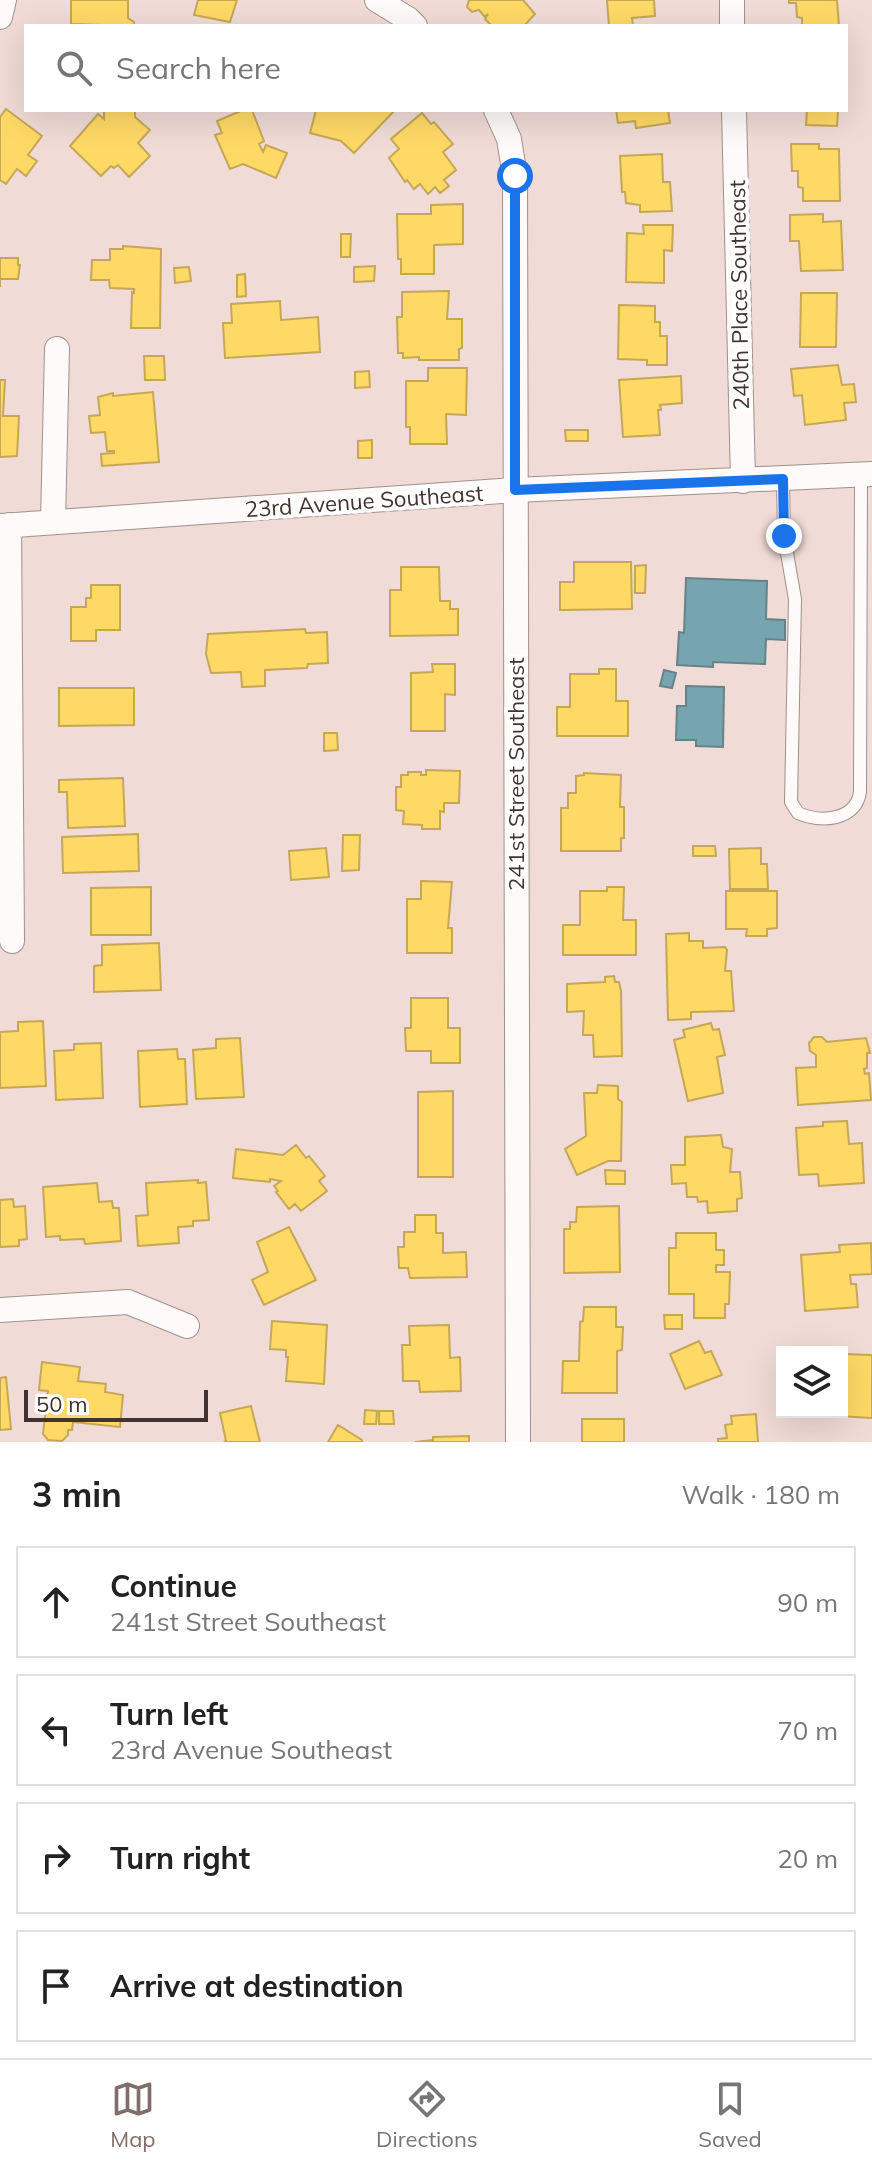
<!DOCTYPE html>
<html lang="en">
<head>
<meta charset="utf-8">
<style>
	body { margin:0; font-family:Mulish,sans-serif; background:#f2f2f2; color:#222 }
	.controls { position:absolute; right:24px; bottom:24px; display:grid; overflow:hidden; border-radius:0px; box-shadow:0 8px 32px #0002 }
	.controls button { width:72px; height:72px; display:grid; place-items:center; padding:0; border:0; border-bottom:2px solid #e0e0e0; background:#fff; color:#222; font:40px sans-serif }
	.scale { position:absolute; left:24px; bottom:20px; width:184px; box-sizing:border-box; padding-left:8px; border:4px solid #42332f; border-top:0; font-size:22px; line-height:28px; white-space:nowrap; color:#42332f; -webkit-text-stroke:6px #fff; paint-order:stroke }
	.stop { position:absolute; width:24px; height:24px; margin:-18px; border:6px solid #1a73e8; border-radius:50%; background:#fff }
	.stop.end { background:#1a73e8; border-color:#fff; box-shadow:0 2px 8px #0008 }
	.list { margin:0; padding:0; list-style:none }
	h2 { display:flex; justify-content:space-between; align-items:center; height:104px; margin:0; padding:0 32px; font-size:34px }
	h2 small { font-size:26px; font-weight:400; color:#767676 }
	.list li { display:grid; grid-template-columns:52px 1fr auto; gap:24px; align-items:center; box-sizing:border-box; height:112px; margin:0 16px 16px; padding:0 16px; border:2px solid #e0e0e0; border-radius:0px }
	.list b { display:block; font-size:30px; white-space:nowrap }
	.list p { margin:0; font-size:26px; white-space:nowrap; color:#767676 }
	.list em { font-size:26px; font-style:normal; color:#767676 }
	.icon { flex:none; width:44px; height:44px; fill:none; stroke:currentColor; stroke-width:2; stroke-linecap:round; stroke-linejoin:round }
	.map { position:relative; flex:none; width:872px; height:1442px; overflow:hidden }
	.search { position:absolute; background:#fff; box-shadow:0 8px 32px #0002; left:24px; right:24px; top:24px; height:88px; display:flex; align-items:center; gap:20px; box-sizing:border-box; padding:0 28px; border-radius:0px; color:#767676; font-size:30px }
	.sheet { height:616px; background:#fff }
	nav { display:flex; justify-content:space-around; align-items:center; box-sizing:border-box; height:112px; border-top:2px solid #e0e0e0; background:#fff; font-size:22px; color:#767676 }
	nav a { display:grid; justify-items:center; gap:4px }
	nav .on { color:#7f6e69 }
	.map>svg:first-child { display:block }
</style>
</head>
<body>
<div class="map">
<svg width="872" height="1442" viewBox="0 0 872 1442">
	<rect width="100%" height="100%" fill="#f0dbd6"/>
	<path fill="#ffd966" stroke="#c6a756" stroke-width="2" d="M71 0H128V18L134 22V26L71 24Z
		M198 0H237L230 22 194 15Z
		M469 0H523L535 14 524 26H492L485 19 488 14 485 17 479 10 472 12 467 7Z
		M607 0H654L655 16 632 18 633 26H646H609Z
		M789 0H837L839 26H802V18L797 17 796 3H789Z
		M6 109 42 136 28 155 37 161 26 176 17 169 6 184 0 180V117Z
		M104 110H135V117L150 130 138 143 150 156 129 177 118 165 114 168 111 166 101 176 70 146 98 114 104 119Z
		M243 110H252L264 141 259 144 263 152 266 145 287 153 276 178 243 164 230 169 215 135 222 133 217 121Z
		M316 110 349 111 395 110 354 153 341 141 310 133Z
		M616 110H668L670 123 636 128 635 121 618 123Z
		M807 110H838L837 126 806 125Z
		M422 113 431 124 434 122 453 144 443 152 456 170 444 180 449 186 440 193 435 187 428 194 420 184 414 189 407 180 405 182 389 158 399 149 391 139Z
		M791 144H819V149H839L840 201H803V188L798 187V171H792Z
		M662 154 663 182H670L672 211 640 212V205L626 203 625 192H622L620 156Z
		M463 204V244L434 245V274H401V259H398L397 214H431V205Z
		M823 214V222L841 221 843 270 801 271 799 241H790V215Z
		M643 225H673L672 251 664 250V283L626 282 627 233 644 234Z
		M341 234H351L350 257H341Z
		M123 246 161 249 160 328H131L132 292 134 293V289L110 288 109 280H91L92 260H110V249H123Z
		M0 258H18V265H20L18 279H0V287Z
		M375 266 374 281 354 282V267Z
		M189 267 191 281 175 283 174 268Z
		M245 274 246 296 237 297V275Z
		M449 291 447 319H462V348L459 349V360H419V357L403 358V353H398L397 317H402V292Z
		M801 293H837L836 347H800Z
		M280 301 281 320 318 317 320 352 225 358 223 323H232L231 304Z
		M619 305 655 306V322H660V336H667V365H647V360L618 359Z
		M144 356H164L165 380H145Z
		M838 365 842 385 854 384 856 402 844 403 846 420 805 425 802 395 794 396 791 369Z
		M428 368H467L466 415 446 414 447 444H410V427H406V381H428Z
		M369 371 370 387 355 388V372Z
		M681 376 682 403 660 405 661 410H658L660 435 623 437 619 380Z
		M0 380H5L3 416H19L17 456 0 457Z
		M153 392 159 462 102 466 101 454 114 453V451H107L105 432 91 433 89 416 100 415 98 397 113 393V396Z
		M565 430H588V441H566Z
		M372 440V458H358V441Z
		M574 562H631L632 609 560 610V582H574Z
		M646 565 645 593H635V566Z
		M401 567H439L440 601H450V609H458V635L390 636V590H401Z
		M91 585H120V630H96V641H71V607H86V598H91Z
		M305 629 306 633 327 632 328 663 308 664 307 668 265 670V686L242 687 241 672 211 673 206 654 208 634Z
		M432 664H455V695L445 694V731H411V673L433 672Z
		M599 669H616V701H628V736H557V707H570V674H599Z
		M59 688H134V725L59 726Z
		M324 733H337L338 750 324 751Z
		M426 770 460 771 459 803H444V812L440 811V829H422V825L403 824 404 811 396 810V787H401V775H408V772H421V775H426Z
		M584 773 621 775 620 807H624V838H621V851H561V808H568V793H576V776L584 775Z
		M123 778 125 826 68 828 67 792H59V780Z
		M138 834 139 871 63 873 62 837Z
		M343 835H360L359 870 342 871Z
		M693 846H715L716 856H693Z
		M326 848 329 877 291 880 289 851Z
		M761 848V864H767L768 889H730L729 849Z
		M421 881 452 882 448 928H452V953H407V899H421Z
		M151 887V935H91V888Z
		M607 887H624L623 920H636V955H563V925H580V891H607Z
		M726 891H777V928L767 929V936H746L747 929H726Z
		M689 933V941H703V948L725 947 727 950 725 971H731L734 1011 691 1012V1019L668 1020 666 934Z
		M159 943 161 990 94 992V966L102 965V945Z
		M614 976 615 982H619L621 991 622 1056 594 1057 593 1035H583L584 1011 567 1012V984L605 982V977Z
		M411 998H448V1028H460V1063H431V1051H406L405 1028H411Z
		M43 1021 46 1086 0 1088V1032L18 1031V1022Z
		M711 1023 713 1030 719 1029 725 1055 717 1057 723 1093 688 1101 674 1040 685 1037 683 1030Z
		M814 1037H822L827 1042 866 1038 870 1053H867V1068L864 1069 865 1074 869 1073 871 1100 798 1105 796 1068 816 1067V1055L810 1051 809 1043Z
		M240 1038 244 1097 196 1099 193 1050 216 1048V1039Z
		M101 1043 103 1098 56 1100 54 1051 74 1050V1044Z
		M177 1049 178 1059H185L187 1104 140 1107 138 1051Z
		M598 1085 618 1086V1099L622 1102 621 1161H608L577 1175 565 1149 586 1136 584 1093H597Z
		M453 1091V1177H418V1092Z
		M847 1121 849 1144 862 1143 864 1183 819 1186 818 1174 799 1175 796 1128 823 1126V1122Z
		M721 1135 723 1147 732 1149 730 1172H740L742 1198 737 1199V1211L708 1213 707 1201 698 1202 697 1197H687L686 1183 672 1184 671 1165H685V1137Z
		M296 1145 306 1158 309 1156 325 1176 319 1181 327 1191 301 1211 295 1204 289 1209 276 1192 278 1191 274 1186 281 1181 270 1179V1182L233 1178 236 1149 283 1155Z
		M605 1170 625 1171V1184H606Z
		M198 1180V1183L206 1182 209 1220 193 1221V1226L178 1227 179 1243 138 1246 136 1216 148 1215 146 1183Z
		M97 1183 99 1202 112 1201 113 1208H119L121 1241 85 1244 84 1239 60 1240V1236L46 1237 43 1187Z
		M13 1199 14 1207 25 1206 27 1239 19 1240V1246L0 1247V1200Z
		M619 1206 620 1272 564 1273V1229H570V1222H576L577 1207Z
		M415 1215H436V1233H443V1253L466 1252 467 1277 410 1278 408 1268H399L398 1247H404V1232H415Z
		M289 1227 316 1280 264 1305 252 1280 268 1272 257 1242Z
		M676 1233H716V1250H724V1265H716V1272H730L729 1304H725V1318H694V1294H669V1248H676Z
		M871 1243 872 1274 850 1275 851 1284H856L858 1307 805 1311 801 1255 840 1252 839 1245Z
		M584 1307H616V1327H623L622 1350 617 1351V1393H562L563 1361H579L580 1322 583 1321Z
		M664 1315H682V1329H665Z
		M272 1321 327 1325 324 1384 286 1381 288 1357H286V1350L270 1349Z
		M449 1325 450 1358 460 1357 461 1391 420 1392 419 1381H403L402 1345H410L409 1326Z
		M699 1341 705 1353 711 1351 722 1375 685 1389 670 1354Z
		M842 1354 872 1355V1418L822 1415V1412H842Z
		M42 1362 80 1367 78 1381 106 1384 105 1392 123 1395 120 1427 73 1422 72 1430H68V1435L62 1441 48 1440 43 1434 48 1391 39 1390Z
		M6 1377 11 1429 0 1430V1378Z
		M251 1406 260 1442H224L226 1441 220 1413Z
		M365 1410 377 1411 376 1424H364Z
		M379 1411H393L394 1424H379Z
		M756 1414 758 1442H718V1439L727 1438 725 1425 732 1424 731 1416Z
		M582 1419H624V1442H582Z
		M338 1425 362 1440V1442H328Z
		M469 1436V1442H415L433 1440V1437Z"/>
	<path fill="#76a5af" stroke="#668389" stroke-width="2" d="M686 578 767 581 766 619 785 620V640L766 639 765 664 713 662V667L677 665 679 632 684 633Z
		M664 670 676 673 672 688 660 686Z
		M686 686 724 687 723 747 696 746V740H676L677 706H686Z"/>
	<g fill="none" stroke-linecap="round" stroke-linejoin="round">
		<defs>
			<path id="lane" d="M783 479 784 536 795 599 791 802 798 813C820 823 856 821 860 792L861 475"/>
			<path id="street" d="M377 0 408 19 415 26
				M732 0V26
				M0 17 4 0
				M496 110 509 139 515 176 518 1442
				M734 110 743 481
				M53 522 57 349
				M9 525 12 941
				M0 526 515 490 872 474
				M0 1310 128 1302 187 1326"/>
		</defs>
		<use href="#lane" stroke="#a0918d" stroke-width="14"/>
		<use href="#street" stroke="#a0918d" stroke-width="26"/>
		<use href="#lane" stroke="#fdfaf9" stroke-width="12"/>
		<use href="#street" stroke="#fdfaf9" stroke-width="24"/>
	</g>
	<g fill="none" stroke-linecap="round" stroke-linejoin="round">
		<path stroke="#1a73e8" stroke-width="10" d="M515 176V490L783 479 784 536"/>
	</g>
	<g text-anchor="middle" stroke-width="8" stroke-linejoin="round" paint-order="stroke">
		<g font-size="22" fill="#42332f" stroke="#fff">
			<text transform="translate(739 295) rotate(-91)" y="8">240th Place Southeast</text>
			<text transform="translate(364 501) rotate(-4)" y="8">23rd Avenue Southeast</text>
			<text transform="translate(516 774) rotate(-90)" y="8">241st Street Southeast</text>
		</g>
	</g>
</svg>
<div class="controls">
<button><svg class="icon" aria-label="layers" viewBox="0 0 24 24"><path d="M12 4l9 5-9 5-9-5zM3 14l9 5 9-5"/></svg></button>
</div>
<div class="scale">50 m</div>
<div class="stop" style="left:515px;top:176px"></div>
<div class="stop end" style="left:784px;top:536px"></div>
<div class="search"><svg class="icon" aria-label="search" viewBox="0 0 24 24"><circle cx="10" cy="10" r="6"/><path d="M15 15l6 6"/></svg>Search here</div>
</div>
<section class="sheet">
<h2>3 min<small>Walk · 180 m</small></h2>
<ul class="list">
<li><svg class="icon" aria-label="ahead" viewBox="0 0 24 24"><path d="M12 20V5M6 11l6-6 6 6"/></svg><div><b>Continue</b><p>241st Street Southeast</p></div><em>90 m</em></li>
<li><svg class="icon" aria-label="left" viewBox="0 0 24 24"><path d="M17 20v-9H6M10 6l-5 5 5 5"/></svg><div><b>Turn left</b><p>23rd Avenue Southeast</p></div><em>70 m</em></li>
<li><svg class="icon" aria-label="right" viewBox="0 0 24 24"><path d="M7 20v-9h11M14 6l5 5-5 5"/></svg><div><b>Turn right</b></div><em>20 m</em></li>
<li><svg class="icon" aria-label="arrive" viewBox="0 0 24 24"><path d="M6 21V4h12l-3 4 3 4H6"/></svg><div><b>Arrive at destination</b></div></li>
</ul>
</section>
<nav>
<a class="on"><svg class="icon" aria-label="map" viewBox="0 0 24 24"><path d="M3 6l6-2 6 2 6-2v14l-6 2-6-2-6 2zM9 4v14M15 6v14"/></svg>Map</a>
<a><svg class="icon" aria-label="directions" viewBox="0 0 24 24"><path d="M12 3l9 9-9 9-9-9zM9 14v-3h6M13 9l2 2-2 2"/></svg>Directions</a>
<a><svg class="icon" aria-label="saved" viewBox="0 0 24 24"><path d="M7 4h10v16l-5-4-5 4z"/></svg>Saved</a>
</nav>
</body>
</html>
